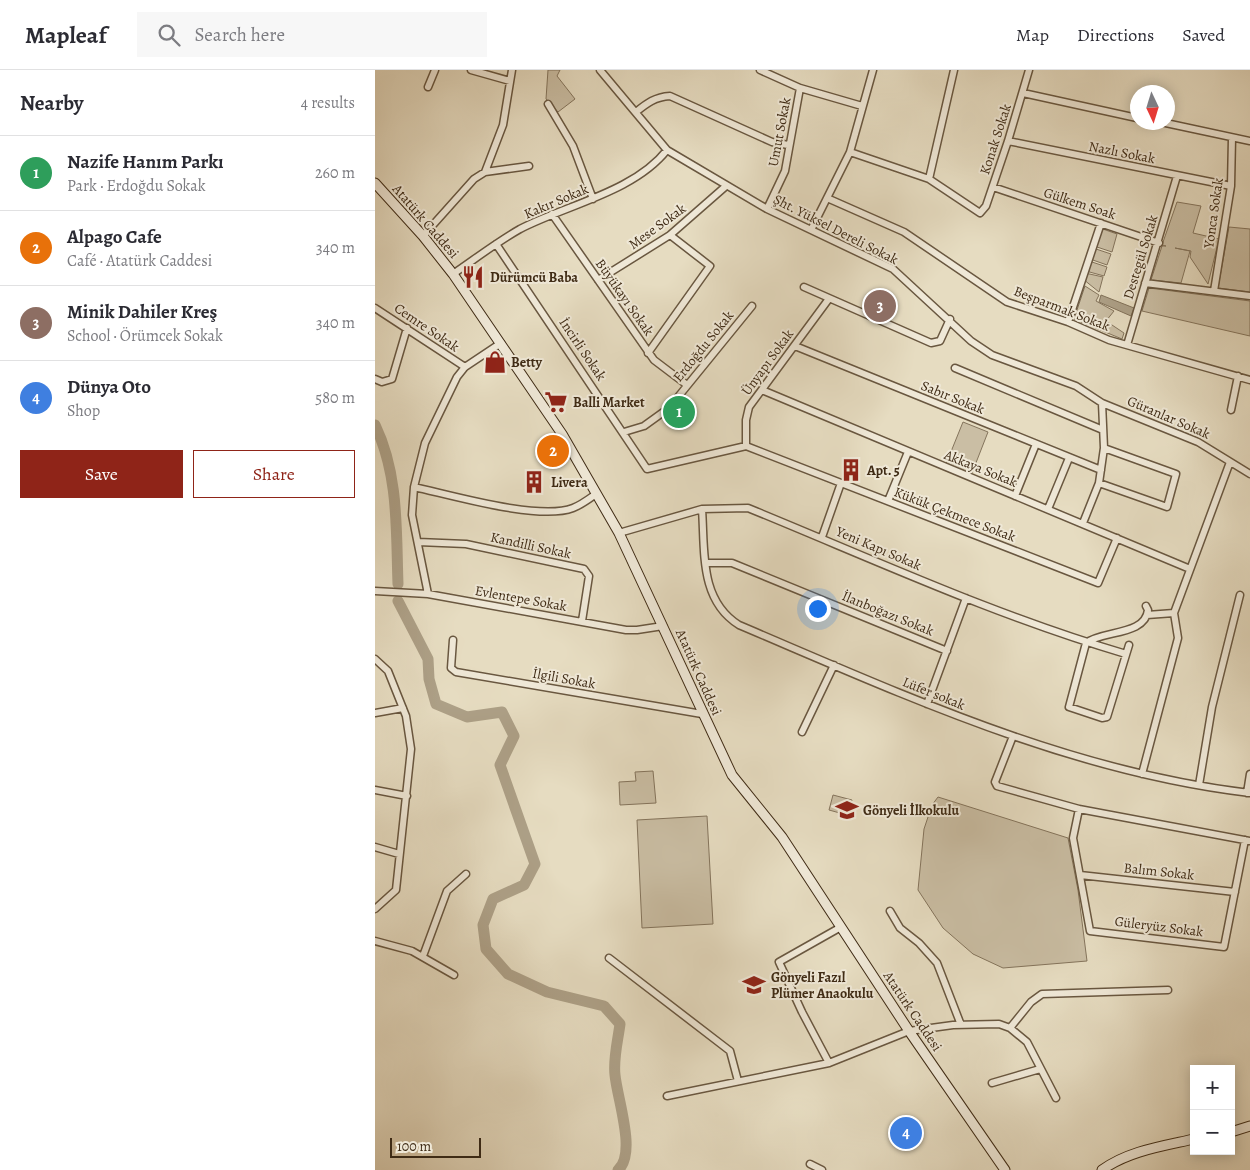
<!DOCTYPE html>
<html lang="en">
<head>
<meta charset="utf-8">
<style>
	body { margin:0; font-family:Alegreya,serif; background:#f7f7f7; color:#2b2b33 }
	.controls { position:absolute; right:15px; bottom:15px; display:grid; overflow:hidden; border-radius:0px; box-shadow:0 2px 12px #0003 }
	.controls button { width:45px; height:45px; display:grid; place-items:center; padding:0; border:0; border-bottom:1px solid #e1e1e2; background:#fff; color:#2b2b33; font:25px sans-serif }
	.compass { position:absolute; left:755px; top:15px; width:45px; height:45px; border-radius:50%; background:#fff; box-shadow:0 2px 12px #0003; rotate:176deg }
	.scale { position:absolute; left:15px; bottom:12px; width:91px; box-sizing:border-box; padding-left:5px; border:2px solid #3f2b15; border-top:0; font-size:14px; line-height:18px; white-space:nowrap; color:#3f2b15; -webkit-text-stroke:4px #efe8d7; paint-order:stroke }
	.you { position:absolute; left:442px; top:538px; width:18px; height:18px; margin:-12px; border:4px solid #fff; border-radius:50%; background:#1a73e8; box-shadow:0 0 0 8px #1a73e833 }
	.badge { display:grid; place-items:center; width:32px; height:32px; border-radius:50%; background:#8f2418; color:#fff; font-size:16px; font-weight:700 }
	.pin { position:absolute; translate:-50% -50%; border:2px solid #fff; box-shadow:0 1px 5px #0006 }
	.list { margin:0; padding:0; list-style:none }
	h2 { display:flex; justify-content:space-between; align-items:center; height:65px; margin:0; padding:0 20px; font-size:21px }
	h2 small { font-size:16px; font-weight:400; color:#7c7c81 }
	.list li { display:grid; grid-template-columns:32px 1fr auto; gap:15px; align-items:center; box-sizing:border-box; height:75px; padding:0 20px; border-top:1px solid #e1e1e2 }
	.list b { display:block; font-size:19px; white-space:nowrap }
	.list p { margin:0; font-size:16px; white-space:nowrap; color:#7c7c81 }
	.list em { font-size:16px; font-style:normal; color:#7c7c81 }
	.actions { display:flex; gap:10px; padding:15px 20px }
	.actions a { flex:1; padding:11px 0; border:1px solid #8f2418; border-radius:0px; text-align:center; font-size:18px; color:#8f2418 }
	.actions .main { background:#8f2418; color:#fff }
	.icon { flex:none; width:28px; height:28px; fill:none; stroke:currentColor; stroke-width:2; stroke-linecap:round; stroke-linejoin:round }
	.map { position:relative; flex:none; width:875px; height:1100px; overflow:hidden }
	header { display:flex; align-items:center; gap:30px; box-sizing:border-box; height:70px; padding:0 25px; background:#fff; border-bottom:1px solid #e1e1e2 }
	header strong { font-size:24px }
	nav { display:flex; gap:28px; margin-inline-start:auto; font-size:18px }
	.search { width:350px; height:45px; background:#f7f7f7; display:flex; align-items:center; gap:12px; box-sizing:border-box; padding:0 18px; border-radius:0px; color:#7c7c81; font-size:19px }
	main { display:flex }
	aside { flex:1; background:#fff }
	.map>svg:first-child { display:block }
</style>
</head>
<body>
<header>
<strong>Mapleaf</strong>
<div class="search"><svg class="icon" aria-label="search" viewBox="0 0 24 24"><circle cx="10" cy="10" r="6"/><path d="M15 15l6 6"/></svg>Search here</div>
<nav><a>Map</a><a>Directions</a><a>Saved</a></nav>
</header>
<main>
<aside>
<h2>Nearby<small>4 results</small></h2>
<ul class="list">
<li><span class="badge" style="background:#2e9e5b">1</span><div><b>Nazife Hanım Parkı</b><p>Park · Erdoğdu Sokak</p></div><em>260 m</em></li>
<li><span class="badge" style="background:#e8710a">2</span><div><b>Alpago Cafe</b><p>Café · Atatürk Caddesi</p></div><em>340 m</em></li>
<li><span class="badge" style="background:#8d6e63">3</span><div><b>Minik Dahiler Kreş</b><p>School · Örümcek Sokak</p></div><em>340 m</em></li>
<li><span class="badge" style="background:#3f7fe0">4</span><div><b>Dünya Oto</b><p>Shop</p></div><em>580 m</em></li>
</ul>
<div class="actions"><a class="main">Save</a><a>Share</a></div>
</aside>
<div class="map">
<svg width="875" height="1100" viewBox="0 0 875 1100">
	<rect width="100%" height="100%" fill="#e6dcc1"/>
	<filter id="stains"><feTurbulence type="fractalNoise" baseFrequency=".004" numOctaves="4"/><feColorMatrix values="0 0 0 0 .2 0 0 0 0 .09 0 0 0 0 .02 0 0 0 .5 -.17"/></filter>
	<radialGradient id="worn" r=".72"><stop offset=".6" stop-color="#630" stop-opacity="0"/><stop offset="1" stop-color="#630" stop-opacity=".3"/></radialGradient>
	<path fill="#cabea4" stroke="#84745c" d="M173 0H185L182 6 200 29 183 42 171 29Z
		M802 132 826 136 818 163 844 169 833 214 815 187 816 181 800 178 815 181 806 213 776 210 787 176H791L787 175Z
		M854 157 875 159V222L843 218Z
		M725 158 742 164 737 182 719 176Z
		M718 178 736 184 732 195 715 189Z
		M714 191 732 197 729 206 711 201Z
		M710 203 728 207 724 222 708 209Z
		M710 216 724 225 721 231 739 241 731 251 749 263 747 269 699 249Z
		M774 218 875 231V266L767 241Z
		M588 352 613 362 597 403 571 394Z
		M278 701 281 733 245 735 244 712 261 711 260 702Z
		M458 725 477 730 472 745 454 740Z
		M563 727 693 768 703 820 712 891 628 898 598 884 568 858 543 820 549 759 557 735Z
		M332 746 338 854 267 858 262 750Z"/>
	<path fill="#ada087" stroke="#817159" d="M726 225 759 238 756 246 724 232Z"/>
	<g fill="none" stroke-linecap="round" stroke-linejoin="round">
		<path stroke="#ada087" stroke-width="11" d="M0 355C24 405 21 460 23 514
			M23 531 53 589 54 609 61 634 92 647 127 642 139 666 125 695 160 794 149 815 118 829 108 855 111 879 133 904 172 922 229 936 245 954C243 970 238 989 240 1005 242 1028 262 1084 243 1100"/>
		<defs>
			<path id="minor" d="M96 0 135 11
				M225 0 292 80 392 139 518 199 596 271 617 285 701 316 727 333 823 372 875 404
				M385 0 425 18 487 36
				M53 17 60 0
				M648 23 762 48
				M173 34 198 76 218 129
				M261 42C272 33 280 27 295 26L397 72 413 75
				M786 52 875 71
				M633 71 856 116
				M475 82 554 109 605 143 611 136 633 71 654 0
				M110 102 128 55 137 0
				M554 109 579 0
				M618 117 784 173
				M452 128 529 162 632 232 693 252 734 270 875 310
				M392 139 410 101 425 18
				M177 144 279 290 312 315
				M436 160 475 82 498 0
				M48 166 99 109 110 102 154 96
				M121 174 272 399 371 376
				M78 204C100 189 122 172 145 159 191 135 259 122 292 80
				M223 210 295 165 351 116
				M770 213 875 226
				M429 217 556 273 565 271 575 249
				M839 221 856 116 857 68
				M0 238 90 297
				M693 252 726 153
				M752 275 802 106
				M420 276 726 400
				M273 283 335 196 295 165
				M580 298 728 360
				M0 309 7 312 17 309 32 258
				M387 320 815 499
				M856 340 863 306
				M249 362 269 356 294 338 377 236
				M371 376 723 513 742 468
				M371 376V350L374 337 453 230
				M724 413 792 437 801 404 729 378
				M39 417C76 425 164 451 198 438 206 435 214 429 221 424
				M640 426 661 374
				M513 431 533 382
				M327 439C330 481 324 530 364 555 529 625 695 702 875 723
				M673 439 694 388
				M708 453 724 413 729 378 727 333
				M244 463 327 439 373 438C498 489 621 546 751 584
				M447 467 466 413
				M43 472 91 474 209 499 214 506 207 551
				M331 493H357L572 581
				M0 521 53 524 251 560H262L288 556
				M53 524 37 445 39 417 50 373 82 307 90 297 126 273
				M772 545 799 543
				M78 570 76 598 81 602 327 644
				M754 575 732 647 727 648 694 637 711 573C728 560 770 566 773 540L771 536
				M0 589 13 601 31 646 36 679 21 820 0 839
				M552 634 591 528
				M0 643 28 638
				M427 662 459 595
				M638 666 620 712 622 716 704 739 698 768 715 861 849 877 870 770
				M767 704 803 568 799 543 855 392
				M824 715 837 637 865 525
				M0 720 32 726
				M872 723 875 704
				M704 739 875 771
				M0 777 24 784
				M705 805 860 822
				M515 841 525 858 544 873 562 893 586 955
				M0 871 37 881 79 905
				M48 886 72 821 91 804
				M234 888 355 981 363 1011
				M635 958 656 932 667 924 793 920
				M454 993 427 942 404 892 466 857
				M617 1013 665 999
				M292 1026 454 993 534 961 578 955 624 954 635 958 652 972 681 1028
				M435 1094 447 1100"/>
			<path id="secondary" d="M0 113 48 166 78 204 187 364 244 463 357 705 407 767 534 961 630 1100
				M856 1062 875 1056
				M727 1100C753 1081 788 1076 819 1069"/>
		</defs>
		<use href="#minor" stroke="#695740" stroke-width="9"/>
		<use href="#secondary" stroke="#3f2b15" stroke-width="11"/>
		<use href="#minor" stroke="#efe8d7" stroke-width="6"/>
		<use href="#secondary" stroke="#efe8d7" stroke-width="9"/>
	</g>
	<defs>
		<symbol id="restaurant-bare" viewBox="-9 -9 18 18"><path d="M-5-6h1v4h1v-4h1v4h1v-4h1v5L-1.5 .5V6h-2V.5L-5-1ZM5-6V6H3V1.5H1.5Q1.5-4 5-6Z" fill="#8f2418" stroke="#efe8d7" stroke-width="2.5" paint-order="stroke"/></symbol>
		<symbol id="shop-bare" viewBox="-9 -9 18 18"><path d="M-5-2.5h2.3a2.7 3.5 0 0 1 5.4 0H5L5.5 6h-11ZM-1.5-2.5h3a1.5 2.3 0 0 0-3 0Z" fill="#8f2418" stroke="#efe8d7" stroke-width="2.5" paint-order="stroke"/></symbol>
		<symbol id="supermarket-bare" viewBox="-9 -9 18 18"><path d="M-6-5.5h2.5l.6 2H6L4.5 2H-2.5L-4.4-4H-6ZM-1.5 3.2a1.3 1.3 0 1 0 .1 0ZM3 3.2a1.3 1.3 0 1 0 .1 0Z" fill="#8f2418" stroke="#efe8d7" stroke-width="2.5" paint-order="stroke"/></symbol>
		<symbol id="building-bare" viewBox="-9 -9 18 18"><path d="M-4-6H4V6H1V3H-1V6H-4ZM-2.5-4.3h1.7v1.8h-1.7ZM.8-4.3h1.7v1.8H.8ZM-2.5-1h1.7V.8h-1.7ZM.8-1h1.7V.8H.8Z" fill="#8f2418" stroke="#efe8d7" stroke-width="2.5" paint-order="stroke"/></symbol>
		<symbol id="school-bare" viewBox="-9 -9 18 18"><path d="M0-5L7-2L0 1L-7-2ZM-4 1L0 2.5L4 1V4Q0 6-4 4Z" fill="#8f2418" stroke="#efe8d7" stroke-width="2.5" paint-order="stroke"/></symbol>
	</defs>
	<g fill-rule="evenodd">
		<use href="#restaurant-bare" x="82" y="191" width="32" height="32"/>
		<use href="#shop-bare" x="104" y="276" width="32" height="32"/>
		<use href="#supermarket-bare" x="165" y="316" width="32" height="32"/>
		<use href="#building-bare" x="460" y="384" width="32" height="32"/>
		<use href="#building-bare" x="143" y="396" width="32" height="32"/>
		<use href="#school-bare" x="456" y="724" width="32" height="32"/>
		<use href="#school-bare" x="363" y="899" width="32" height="32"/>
	</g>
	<g text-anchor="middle" stroke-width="4" stroke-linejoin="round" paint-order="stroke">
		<g font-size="14" fill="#3f2b15" stroke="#efe8d7">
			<text transform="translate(404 62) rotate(-79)" y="5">Umut Sokak</text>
			<text transform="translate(620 69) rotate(-72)" y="5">Konak Sokak</text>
			<text transform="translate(747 82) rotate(11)" y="5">Nazlı Sokak</text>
			<text transform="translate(181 131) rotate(-23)" y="5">Kakır Sokak</text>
			<text transform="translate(705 133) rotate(18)" y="5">Gülkem Soak</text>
			<text transform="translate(838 143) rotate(-82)" y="5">Yonca Sokak</text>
			<text transform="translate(51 151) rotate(49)" y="5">Atatürk Caddesi</text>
			<text transform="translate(282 156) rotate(-36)" y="5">Mese Sokak</text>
			<text transform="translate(461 159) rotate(27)" y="5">Şht. Yüksel Dereli Sokak</text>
			<text transform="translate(765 187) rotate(-73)" y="5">Destegül Sokak</text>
			<text transform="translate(250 227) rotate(55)" y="5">Büyükayı Sokak</text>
			<text transform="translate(687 238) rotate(21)" y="5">Beşparmak Sokak</text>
			<text transform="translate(52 257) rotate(34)" y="5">Cemre Sokak</text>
			<text transform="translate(328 276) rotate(-51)" y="5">Erdoğdu Sokak</text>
			<text transform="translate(208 279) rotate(56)" y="5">İncirli Sokak</text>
			<text transform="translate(392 292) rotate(-54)" y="5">Ünyapı Sokak</text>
			<text transform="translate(578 327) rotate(22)" y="5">Sabır Sokak</text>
			<text transform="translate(794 347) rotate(23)" y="5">Güranlar Sokak</text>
			<text transform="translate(606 398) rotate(22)" y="5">Akkaya Sokak</text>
			<text transform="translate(580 444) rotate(21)" y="5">Kükük Çekmece Sokak</text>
			<text transform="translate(156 475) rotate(12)" y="5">Kandilli Sokak</text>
			<text transform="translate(504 478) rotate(23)" y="5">Yeni Kapı Sokak</text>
			<text transform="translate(146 528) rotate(10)" y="5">Evlentepe Sokak</text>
			<text transform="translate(513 543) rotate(22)" y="5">İlanboğazı Sokak</text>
			<text transform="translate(324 602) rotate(66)" y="5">Atatürk Caddesi</text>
			<text transform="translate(189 608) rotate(10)" y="5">İlgili Sokak</text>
			<text transform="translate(559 623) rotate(22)" y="5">Lüfer sokak</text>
			<text transform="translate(784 801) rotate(6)" y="5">Balım Sokak</text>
			<text transform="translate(784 856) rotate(7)" y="5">Güleryüz Sokak</text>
			<text transform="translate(538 941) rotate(56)" y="5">Atatürk Caddesi</text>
		</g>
		<g font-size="14" font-weight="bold" fill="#3f2b15" stroke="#efe8d7" text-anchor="start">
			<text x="115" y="212">Dürümcü Baba</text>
			<text x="136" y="297">Betty</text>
			<text x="198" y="337">Balli Market</text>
			<text x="492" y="405">Apt. 5</text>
			<text x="176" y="417">Livera</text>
			<text x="488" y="745">Gönyeli İlkokulu</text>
			<text x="396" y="912">Gönyeli Fazıl<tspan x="396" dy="16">Plümer Anaokulu</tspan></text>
		</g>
	</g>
	<rect width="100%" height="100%" filter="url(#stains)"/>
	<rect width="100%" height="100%" fill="url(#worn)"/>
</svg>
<div class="controls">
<button>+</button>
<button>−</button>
</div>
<svg class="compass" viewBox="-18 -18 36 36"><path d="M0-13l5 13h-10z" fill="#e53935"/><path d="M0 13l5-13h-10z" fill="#7c7c81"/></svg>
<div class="scale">100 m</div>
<div class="you"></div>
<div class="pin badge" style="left:304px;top:342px;background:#2e9e5b">1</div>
<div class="pin badge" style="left:178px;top:381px;background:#e8710a">2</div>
<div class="pin badge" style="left:505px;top:236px;background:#8d6e63">3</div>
<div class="pin badge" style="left:531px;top:1063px;background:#3f7fe0">4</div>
</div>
</main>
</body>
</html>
